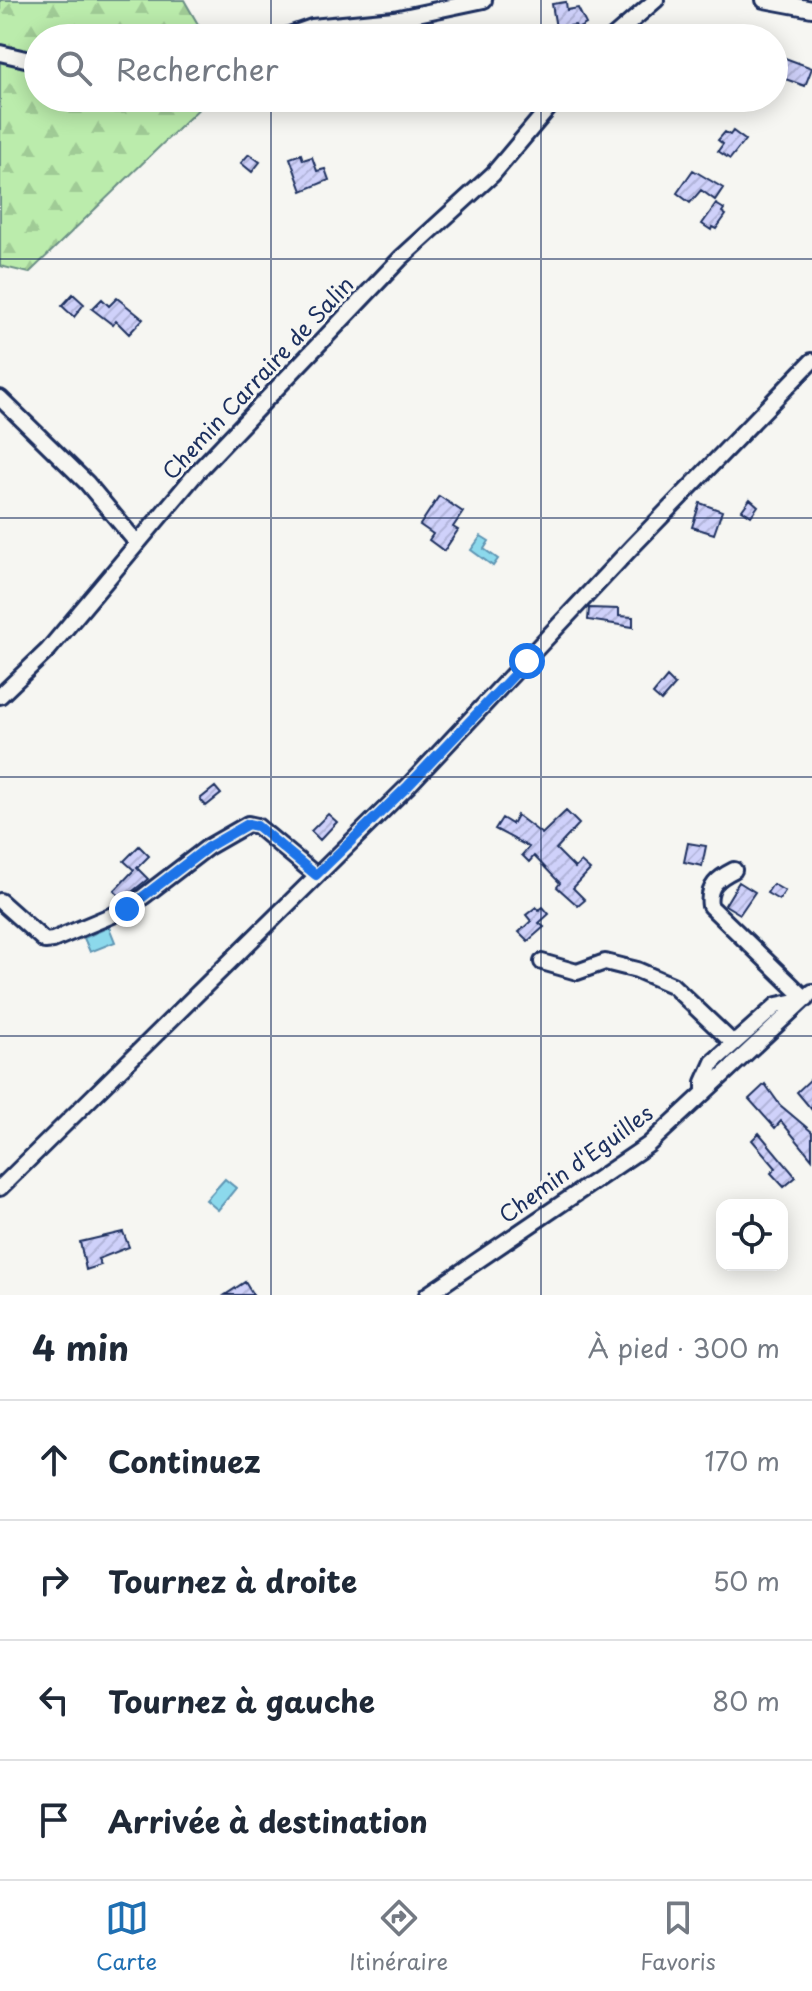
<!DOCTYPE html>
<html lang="fr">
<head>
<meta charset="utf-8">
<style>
	body { margin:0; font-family:"Playpen Sans",sans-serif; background:#f6f6f7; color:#1f2937 }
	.controls { position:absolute; right:24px; bottom:24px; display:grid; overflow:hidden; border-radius:16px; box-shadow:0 4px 20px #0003 }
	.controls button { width:72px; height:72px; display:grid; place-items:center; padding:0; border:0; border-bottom:2px solid #e0e1e3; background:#fff; color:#1f2937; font:40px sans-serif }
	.stop { position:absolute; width:24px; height:24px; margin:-18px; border:6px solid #1a73e8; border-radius:50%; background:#fff }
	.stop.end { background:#1a73e8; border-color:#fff; box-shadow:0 2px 8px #0008 }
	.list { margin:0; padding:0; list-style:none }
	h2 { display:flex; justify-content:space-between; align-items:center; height:104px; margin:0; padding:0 32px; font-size:34px }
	h2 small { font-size:26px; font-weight:400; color:#747a83 }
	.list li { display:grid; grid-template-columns:52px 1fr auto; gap:24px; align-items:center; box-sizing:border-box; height:120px; padding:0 32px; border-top:2px solid #e0e1e3 }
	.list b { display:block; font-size:30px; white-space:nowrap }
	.list em { font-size:26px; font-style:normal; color:#747a83 }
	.icon { flex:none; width:44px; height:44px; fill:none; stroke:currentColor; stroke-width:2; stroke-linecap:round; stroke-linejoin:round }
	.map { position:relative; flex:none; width:812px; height:1295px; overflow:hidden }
	.search { position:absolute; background:#fff; box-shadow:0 4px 20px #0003; left:24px; right:24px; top:24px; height:88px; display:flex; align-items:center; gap:20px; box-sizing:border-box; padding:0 28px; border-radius:44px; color:#747a83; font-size:30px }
	.sheet { height:584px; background:#fff }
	nav { display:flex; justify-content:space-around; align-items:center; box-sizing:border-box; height:112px; border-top:2px solid #e0e1e3; background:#fff; font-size:22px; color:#747a83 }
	nav a { display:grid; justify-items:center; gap:4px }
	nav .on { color:#1f6fb2 }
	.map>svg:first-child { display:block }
</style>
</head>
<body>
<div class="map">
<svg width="812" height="1295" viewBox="0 0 812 1295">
	<defs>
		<pattern id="forest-firs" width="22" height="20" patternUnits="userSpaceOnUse" patternTransform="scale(2)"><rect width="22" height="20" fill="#bbecac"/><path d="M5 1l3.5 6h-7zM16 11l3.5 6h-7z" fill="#a0cb96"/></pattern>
		<pattern id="building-hatch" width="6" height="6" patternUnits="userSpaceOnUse" patternTransform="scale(2)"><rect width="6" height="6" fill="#cfd1fa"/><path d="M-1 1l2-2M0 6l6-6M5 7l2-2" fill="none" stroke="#b1b4d9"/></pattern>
	</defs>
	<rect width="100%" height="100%" fill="#f6f6f2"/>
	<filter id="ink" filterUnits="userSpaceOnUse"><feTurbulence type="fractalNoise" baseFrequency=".0125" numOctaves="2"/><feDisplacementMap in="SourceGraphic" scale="16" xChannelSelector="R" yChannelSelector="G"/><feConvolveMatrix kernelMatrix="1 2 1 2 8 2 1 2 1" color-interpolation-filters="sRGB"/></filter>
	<g filter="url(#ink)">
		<path fill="url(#forest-firs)" stroke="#6b8e85" stroke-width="2" d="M0 0H184L206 38H38V98H210L29 273 0 266Z"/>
		<path fill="#8cd9ec" stroke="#5f95b3" stroke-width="2" d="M481 536 489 541 484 549 498 559 493 566 471 550Z
			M109 927 115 942 90 952 84 938Z
			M225 1179 236 1188 218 1210 206 1200Z"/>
		<path fill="url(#building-hatch)" stroke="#1b2f5e" stroke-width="2" d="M566 2 567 10 578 8 586 24 577 29 575 25 556 28 552 4Z
			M777 55 812 68 805 86 774 75Z
			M733 131 745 140 730 159 718 151 723 144 718 140 725 132 730 135Z
			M249 154 260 162 252 172 241 163Z
			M301 154 303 160 312 157 317 171 325 169 329 180 302 191 290 158Z
			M693 170 723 188 715 200 701 190 690 203 677 193Z
			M716 204 724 209 722 212 726 215 716 229 712 227 711 230 702 224Z
			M73 294 84 304 74 317 62 306Z
			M117 298 143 319 129 334 116 321 113 325 92 309 102 299 109 306Z
			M439 496 463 512 453 527 458 530 444 551 429 540 433 534 420 525Z
			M750 499 758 506 751 516 742 510Z
			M700 503 722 511 714 534 692 527Z
			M589 608 619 609V616L633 617V627L588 620Z
			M667 677 675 685 661 701 653 694Z
			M215 787 221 794 206 806 200 799Z
			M566 811 579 824 556 849 575 868 581 862 590 870 573 888 585 900 578 906 557 887 560 883 534 856 529 862 522 855 529 847 495 829 502 818 512 824 517 815 542 834Z
			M328 814 337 822 320 840 311 831Z
			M688 843 706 846 702 866 684 862Z
			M139 846 149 856 137 868 148 879 123 899 114 891 134 870 124 861Z
			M739 882 755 892 740 914 725 905Z
			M773 884 785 891 779 900 767 893Z
			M536 907 539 910 543 907 549 914 539 923 544 927 528 941 519 932 531 921 526 915Z
			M812 1078V1110L797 1092Z
			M765 1084 780 1105 812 1132V1159L781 1121 775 1128 749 1099Z
			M759 1133 796 1177 784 1187 771 1173 776 1168 752 1140Z
			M123 1232 129 1247 98 1259 101 1265 86 1270 80 1242Z
			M245 1282 253 1295H225Z"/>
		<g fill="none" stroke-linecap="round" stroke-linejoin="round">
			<defs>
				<path id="minor" d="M764 0 812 9
					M281 38 312 27 394 19 484 0
					M612 38 656 0
					M0 53 38 62
					M0 398 87 483 137 543
					M0 696 48 650 199 470 401 258 493 174 557 98
					M734 870C718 878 707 886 710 906L806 999
					M0 901 45 941 53 940 127 909 208 847 248 824 257 826 316 875
					M542 962 577 972 605 962 637 970 672 985 733 1043
					M704 1093V1082L713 1062 777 1005 805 999
					M0 1188 408 786 632 547 812 361
					M427 1295 648 1145 812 992"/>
			</defs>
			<use href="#minor" stroke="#1b2f5e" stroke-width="20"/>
			<use href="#minor" stroke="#f6f6f2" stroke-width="14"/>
		</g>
	</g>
	<g fill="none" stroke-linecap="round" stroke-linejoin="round" filter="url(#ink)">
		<path stroke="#1a73e8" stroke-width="10" d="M127 909 208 847 248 824 257 826 316 875 408 786 527 661"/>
	</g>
	<path fill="none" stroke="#1b2f5e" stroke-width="2" stroke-opacity="0.55" d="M271 0V38M541 0V38M271 98V1295M541 98V1295M0 259H812M0 518H812M0 777H812M0 1036H812"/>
	<g text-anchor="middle" stroke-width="6" stroke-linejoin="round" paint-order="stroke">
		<g font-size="22" fill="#1b2f5e" stroke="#f6f6f2">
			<text transform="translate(258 378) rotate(-47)" y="8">Chemin Carraire de Salin</text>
			<text transform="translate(576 1164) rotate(-36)" y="8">Chemin d'Eguilles</text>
		</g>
	</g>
</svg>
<div class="controls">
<button><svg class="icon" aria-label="locate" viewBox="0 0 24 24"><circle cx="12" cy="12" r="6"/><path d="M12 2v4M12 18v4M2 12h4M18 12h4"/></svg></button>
</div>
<div class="stop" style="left:527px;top:661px"></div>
<div class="stop end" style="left:127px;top:909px"></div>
<div class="search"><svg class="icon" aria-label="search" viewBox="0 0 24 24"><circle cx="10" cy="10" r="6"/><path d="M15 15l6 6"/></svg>Rechercher</div>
</div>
<section class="sheet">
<h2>4 min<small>À pied · 300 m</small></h2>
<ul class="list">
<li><svg class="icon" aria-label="ahead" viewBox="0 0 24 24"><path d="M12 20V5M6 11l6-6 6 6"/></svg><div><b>Continuez</b></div><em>170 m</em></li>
<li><svg class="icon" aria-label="right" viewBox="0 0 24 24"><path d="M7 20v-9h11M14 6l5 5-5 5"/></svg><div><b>Tournez à droite</b></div><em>50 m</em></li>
<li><svg class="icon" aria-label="left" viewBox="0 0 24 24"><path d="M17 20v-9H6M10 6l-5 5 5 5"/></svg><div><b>Tournez à gauche</b></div><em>80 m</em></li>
<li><svg class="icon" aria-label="arrive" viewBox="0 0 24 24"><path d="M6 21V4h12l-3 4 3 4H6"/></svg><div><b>Arrivée à destination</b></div></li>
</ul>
</section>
<nav>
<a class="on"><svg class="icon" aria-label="map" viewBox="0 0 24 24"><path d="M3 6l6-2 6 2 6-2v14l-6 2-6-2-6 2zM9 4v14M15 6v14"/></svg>Carte</a>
<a><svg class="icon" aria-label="directions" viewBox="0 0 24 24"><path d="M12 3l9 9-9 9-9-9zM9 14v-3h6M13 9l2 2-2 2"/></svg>Itinéraire</a>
<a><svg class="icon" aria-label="saved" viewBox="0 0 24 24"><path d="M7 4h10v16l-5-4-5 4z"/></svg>Favoris</a>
</nav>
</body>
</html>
